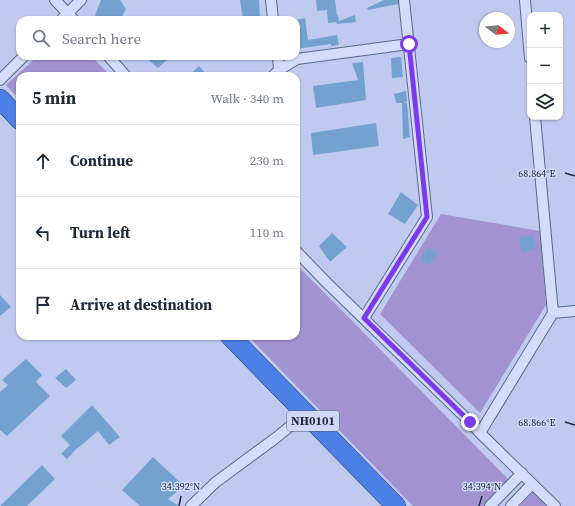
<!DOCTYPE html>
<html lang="en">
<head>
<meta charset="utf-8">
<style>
	body { margin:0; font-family:"Source Serif 4",serif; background:#f6f6f7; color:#1f2937 }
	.controls { position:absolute; right:12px; top:12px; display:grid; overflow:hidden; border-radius:8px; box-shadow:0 1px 3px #0004 }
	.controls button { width:36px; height:36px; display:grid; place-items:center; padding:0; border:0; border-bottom:1px solid #e0e1e3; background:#fff; color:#1f2937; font:20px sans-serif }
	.compass { position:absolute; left:479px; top:12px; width:36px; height:36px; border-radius:50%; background:#fff; box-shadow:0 1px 3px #0004; rotate:106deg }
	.stop { position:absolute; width:12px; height:12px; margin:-9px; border:3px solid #7c3aed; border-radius:50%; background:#fff }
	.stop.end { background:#7c3aed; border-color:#fff; box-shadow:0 1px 4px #0008 }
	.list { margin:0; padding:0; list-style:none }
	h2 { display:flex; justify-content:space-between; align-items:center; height:52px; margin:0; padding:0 16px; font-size:17px }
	h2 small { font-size:13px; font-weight:400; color:#747a83 }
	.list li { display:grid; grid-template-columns:26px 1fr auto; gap:12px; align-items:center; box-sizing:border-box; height:72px; padding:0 16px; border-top:1px solid #e0e1e3 }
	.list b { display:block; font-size:15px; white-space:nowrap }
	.list em { font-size:13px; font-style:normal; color:#747a83 }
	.icon { flex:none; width:22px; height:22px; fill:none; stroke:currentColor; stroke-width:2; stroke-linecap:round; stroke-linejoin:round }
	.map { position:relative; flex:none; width:575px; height:506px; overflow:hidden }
	.search { position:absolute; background:#fff; box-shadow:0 1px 3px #0004; left:16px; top:16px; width:284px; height:44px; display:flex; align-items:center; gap:10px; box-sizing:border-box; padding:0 14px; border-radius:12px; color:#747a83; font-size:15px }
	.panel { position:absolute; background:#fff; box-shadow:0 1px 3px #0004; left:16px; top:72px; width:284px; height:268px; border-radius:12px }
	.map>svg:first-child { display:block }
</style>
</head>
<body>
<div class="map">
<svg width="575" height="506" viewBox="0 0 575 506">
	<rect width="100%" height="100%" fill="#c0caf1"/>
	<path fill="#a093cf" d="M38 56H91L111 76H20V100L6 85Z
		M441 214 540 231 546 305 480 413 380 314Z
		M296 264 510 481 484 506H413L248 336H296Z
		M533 492 546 506H520Z"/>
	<path fill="#73a2d1" d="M101 0H120L126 9 120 20H101L95 15Z
		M240 0H259L260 17 243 20Z
		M316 0H335L337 15H338L339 21 355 15 356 22 337 24 336 22 328 23 327 10 317 11Z
		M384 0H398V4L368 10 367 8Z
		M305 18 308 40 337 35 339 45 331 46V44L296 49V42H297L296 20Z
		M144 56H171L158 68Z
		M401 57 403 77 392 78 391 58Z
		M363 62 366 100 316 108 313 86 358 80 352 63Z
		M199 66 208 76H188Z
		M406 91 407 102 403 103H407L410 137 403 139 402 103H396L394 94Z
		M376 123 379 146 313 155 311 133Z
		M401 192 418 205 405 224 388 214Z
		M332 233 347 247 330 262 319 246Z
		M533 235 535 250 522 252 519 238Z
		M428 248 438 254 428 265 420 260Z
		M0 295 11 307 0 316Z
		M26 359 42 375 36 382 50 396 7 436 0 430V392L8 385 2 380Z
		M66 369 76 380 66 388 55 378Z
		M92 405 120 437 109 445 98 431 78 448H77L67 459 61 454 70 445 61 436Z
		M153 457 184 486 168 499 179 506H140L122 490Z
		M42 465 55 479 27 506H0Z"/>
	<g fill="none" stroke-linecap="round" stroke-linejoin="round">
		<defs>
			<path id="street" d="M55 0 74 20
				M271 0 273 20
				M525 0 530 58
				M61 20 81 0
				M108 56 126 76
				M279 70 297 59 409 44
				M273 76 279 70 278 56
				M0 80 24 56
				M296 251 327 283 470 422 480 433 555 506
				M553 313 575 311
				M364 318 427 217 404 0
				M480 433 553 313 535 117
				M191 506 216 482 277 437 306 413
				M490 506 522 473
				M511 506 532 484"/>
			<path id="highway" d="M0 99 20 120
				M230 336 396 506"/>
		</defs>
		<use href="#street" stroke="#576a8b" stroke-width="12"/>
		<use href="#highway" stroke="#2b3f58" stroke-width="20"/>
		<use href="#street" stroke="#d4dcfb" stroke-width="10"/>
		<use href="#highway" stroke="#4b81e6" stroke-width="19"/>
	</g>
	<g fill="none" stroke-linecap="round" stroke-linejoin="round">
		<path stroke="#7c3aed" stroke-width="5" d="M409 44 427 217 364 318 470 422"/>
	</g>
	<path fill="none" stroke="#1c2939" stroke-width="1.5" d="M565 173 575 176M565 422 575 425M179 506 181 496M479 506 482 496"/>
	<g text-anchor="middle" stroke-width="3" stroke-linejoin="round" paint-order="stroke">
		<rect fill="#d0d8f7" stroke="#525e72" stroke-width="1" x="287" y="411" width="52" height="20" rx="3"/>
		<g font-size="12" font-weight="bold" fill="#1c2939">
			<text x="313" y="425">NH0101</text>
		</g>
	</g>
	<g font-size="10" text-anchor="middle" fill="#1c2939" stroke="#d0d8f7" stroke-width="3" stroke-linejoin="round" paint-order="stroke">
		<text x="537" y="177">68.864°E</text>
		<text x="537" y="426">68.866°E</text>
		<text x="181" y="490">34.392°N</text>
		<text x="482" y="490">34.394°N</text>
	</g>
</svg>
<div class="controls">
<button>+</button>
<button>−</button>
<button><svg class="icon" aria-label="layers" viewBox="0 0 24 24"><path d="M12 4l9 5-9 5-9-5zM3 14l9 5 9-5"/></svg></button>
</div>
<svg class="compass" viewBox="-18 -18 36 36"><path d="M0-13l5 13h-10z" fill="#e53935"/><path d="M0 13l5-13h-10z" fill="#747a83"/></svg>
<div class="stop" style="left:409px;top:44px"></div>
<div class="stop end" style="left:470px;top:422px"></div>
<div class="search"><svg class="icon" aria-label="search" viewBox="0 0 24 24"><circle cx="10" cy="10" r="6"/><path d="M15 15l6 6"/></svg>Search here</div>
<section class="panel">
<h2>5 min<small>Walk · 340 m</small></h2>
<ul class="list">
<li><svg class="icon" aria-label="ahead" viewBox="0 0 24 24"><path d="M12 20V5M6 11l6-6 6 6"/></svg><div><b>Continue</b></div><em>230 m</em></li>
<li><svg class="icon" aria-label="left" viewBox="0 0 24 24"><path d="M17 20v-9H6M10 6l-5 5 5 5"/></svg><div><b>Turn left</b></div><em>110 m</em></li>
<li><svg class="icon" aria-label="arrive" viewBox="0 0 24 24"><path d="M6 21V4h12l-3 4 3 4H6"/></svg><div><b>Arrive at destination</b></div></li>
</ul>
</section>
</div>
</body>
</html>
